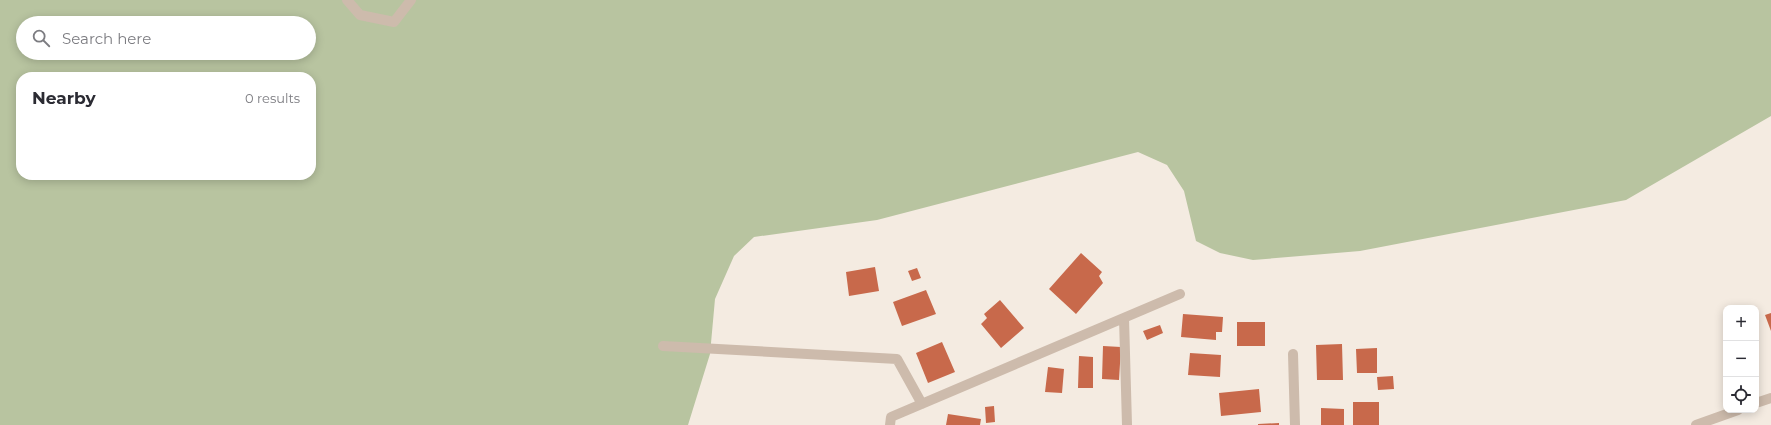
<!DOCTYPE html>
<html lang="en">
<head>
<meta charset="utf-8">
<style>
	body { margin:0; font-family:Montserrat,sans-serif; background:#f7f7f7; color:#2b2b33 }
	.controls { position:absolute; right:12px; bottom:12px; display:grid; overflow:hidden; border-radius:8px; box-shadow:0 2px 10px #0003 }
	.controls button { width:36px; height:36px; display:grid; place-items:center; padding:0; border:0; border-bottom:1px solid #e1e1e2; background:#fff; color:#2b2b33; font:20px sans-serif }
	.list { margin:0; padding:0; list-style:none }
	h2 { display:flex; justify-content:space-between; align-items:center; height:52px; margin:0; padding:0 16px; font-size:17px }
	h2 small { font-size:13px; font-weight:400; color:#7c7c81 }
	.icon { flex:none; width:22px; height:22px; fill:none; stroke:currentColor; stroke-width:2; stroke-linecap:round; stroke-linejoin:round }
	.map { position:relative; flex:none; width:1771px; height:425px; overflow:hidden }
	.search { position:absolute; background:#fff; box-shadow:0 2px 10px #0003; left:16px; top:16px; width:300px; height:44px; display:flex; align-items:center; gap:10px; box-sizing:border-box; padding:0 14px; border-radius:22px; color:#7c7c81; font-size:15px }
	.panel { position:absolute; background:#fff; box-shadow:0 2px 10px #0003; left:16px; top:72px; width:300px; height:108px; border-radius:16px }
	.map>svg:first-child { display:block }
</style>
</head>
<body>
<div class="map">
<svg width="1771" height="425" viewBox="0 0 1771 425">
	<rect width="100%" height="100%" fill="#f4ebe1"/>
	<path fill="#b8c4a0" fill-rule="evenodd" d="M0 0H1771V116L1626 200 1360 251 1253 260 1220 253 1196 241 1184 191 1167 165 1138 152 877 220 754 237 734 256 715 299 710 354 688 425H0ZM23 23H309V53H23ZM21 77H311V175H21Z"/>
	<path fill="#c8694b" d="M1081 253 1102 272 1099 276 1103 283 1076 314 1049 289Z
		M875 267 879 291 849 296 846 272Z
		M917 268 921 278 912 281 908 271Z
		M926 290 936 314 902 326 893 302Z
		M1000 300 1024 328 1001 348 981 324 987 318 984 314Z
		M1771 313V331L1765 315Z
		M1183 314 1223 317 1222 332H1216V340L1181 337Z
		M1237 322H1265V346H1237Z
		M1160 325 1163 333 1147 340 1143 331Z
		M942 342 955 372 928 383 916 353Z
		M1342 344 1343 380H1317L1316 345Z
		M1103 346 1121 347 1119 380 1102 379Z
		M1377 348V373H1357L1356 349Z
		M1190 353 1221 355 1220 377 1188 375Z
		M1079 356 1093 357V388H1078Z
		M1048 367 1064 369 1062 393 1045 392Z
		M1393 376 1394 389 1378 390 1377 377Z
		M1259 389 1261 412 1221 416 1219 393Z
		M1353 402H1379V425H1353Z
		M994 406 995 422 986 423 985 407Z
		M1321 408 1344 409V425H1321Z
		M948 414 981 419 980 425H946Z
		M1279 423V425H1258V424Z"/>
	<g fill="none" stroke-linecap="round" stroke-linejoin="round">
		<path stroke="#cdbbac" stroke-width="10" d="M347 0 360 15 394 22 411 0
			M1124 318 1127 425
			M663 346 897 359 922 404
			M1293 354 1295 425
			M1756 403 1771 398
			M890 425 891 417 1180 294
			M1696 425 1738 410"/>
	</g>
</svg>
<div class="controls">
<button>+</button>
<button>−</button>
<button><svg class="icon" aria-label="locate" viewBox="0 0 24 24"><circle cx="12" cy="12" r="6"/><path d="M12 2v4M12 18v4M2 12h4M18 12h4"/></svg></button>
</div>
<div class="search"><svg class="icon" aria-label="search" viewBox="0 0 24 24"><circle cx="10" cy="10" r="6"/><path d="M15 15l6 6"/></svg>Search here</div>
<section class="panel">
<h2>Nearby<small>0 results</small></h2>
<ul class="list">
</ul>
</section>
</div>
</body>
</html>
